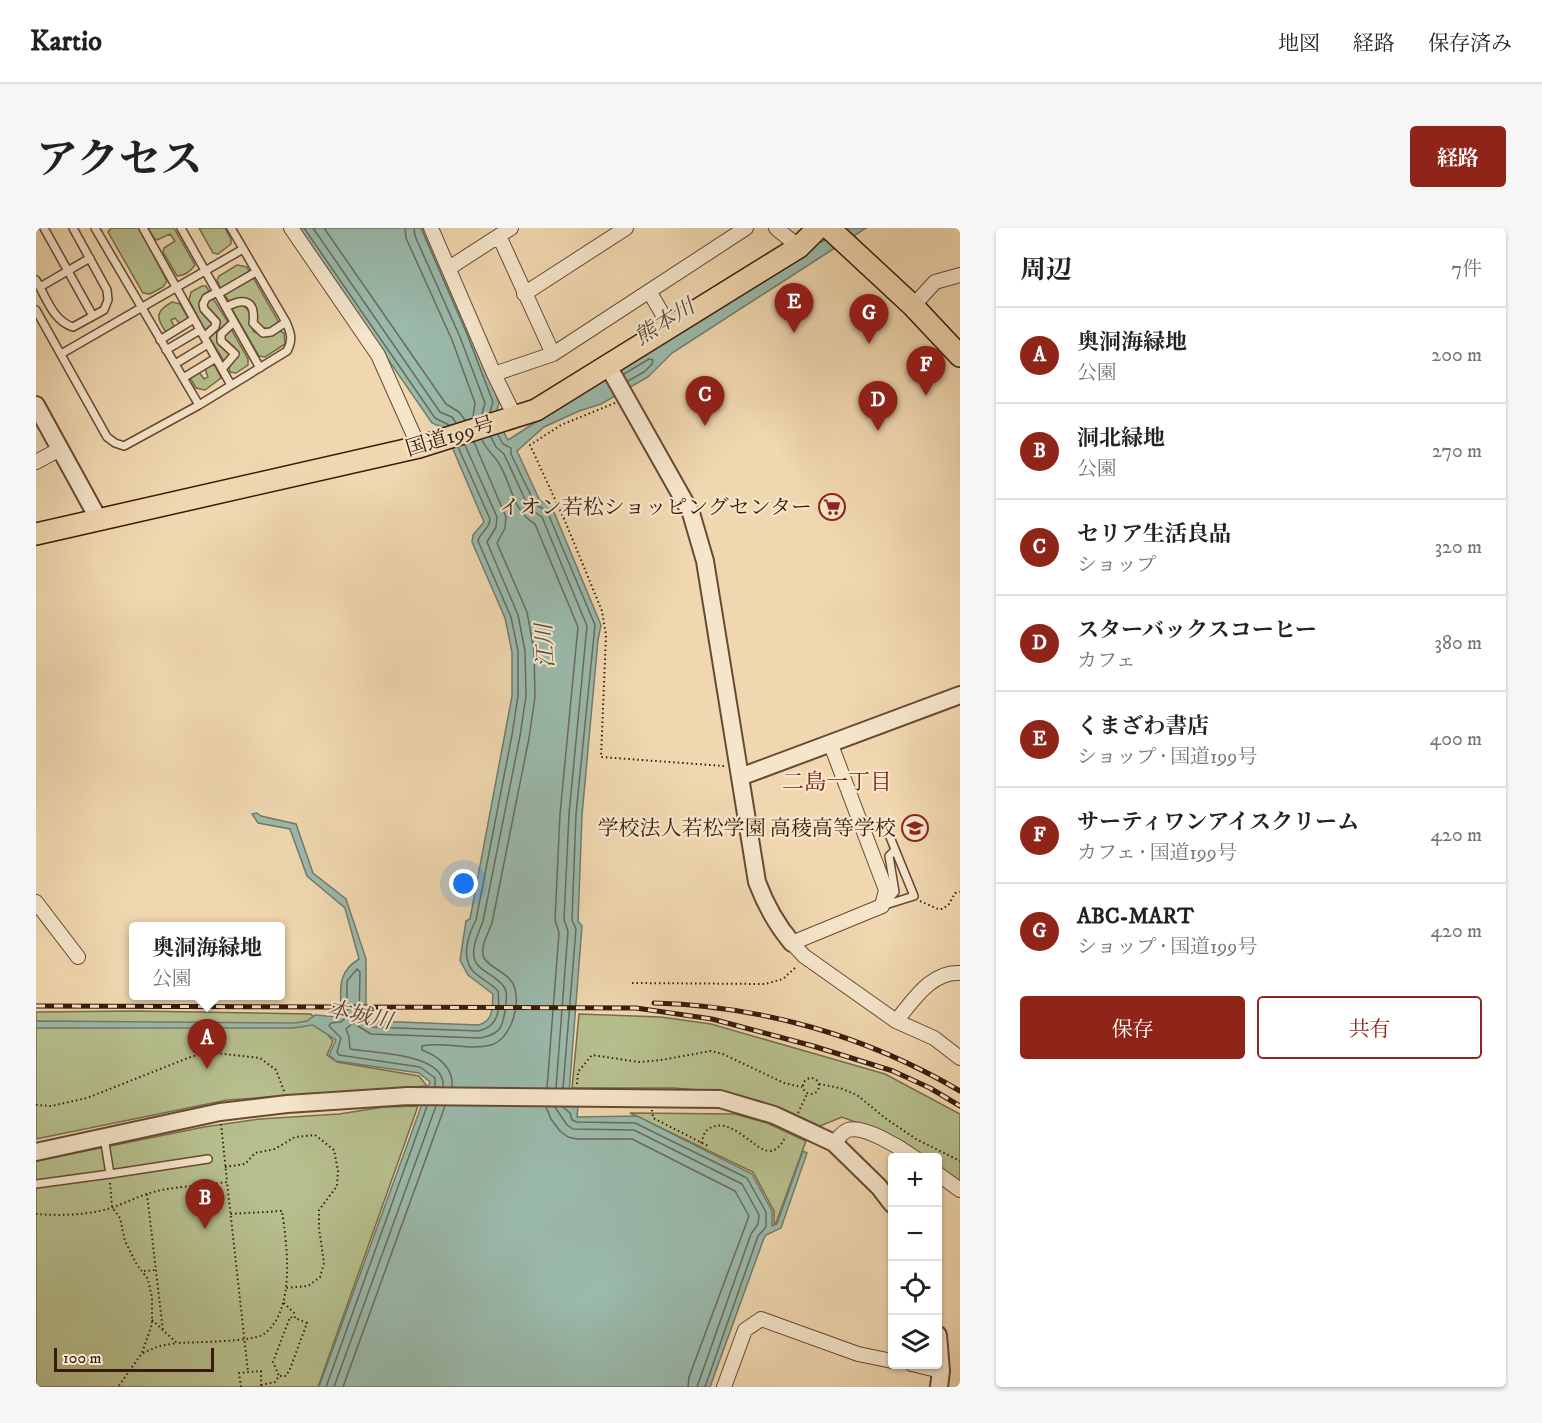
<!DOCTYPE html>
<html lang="ja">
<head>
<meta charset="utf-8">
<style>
	body { margin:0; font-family:"IM FELL DW Pica","Noto Serif JP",serif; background:#f6f6f6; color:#222 }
	.controls { position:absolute; right:18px; bottom:18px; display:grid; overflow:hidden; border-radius:6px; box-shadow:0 2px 4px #0004 }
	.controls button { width:54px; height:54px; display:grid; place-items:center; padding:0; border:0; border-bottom:2px solid #e0e0e0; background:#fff; color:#222; font:30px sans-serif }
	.scale { position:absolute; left:18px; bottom:15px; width:160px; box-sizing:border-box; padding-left:6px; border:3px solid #3b1a0a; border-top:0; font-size:16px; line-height:21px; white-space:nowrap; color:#3b1a0a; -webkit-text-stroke:4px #f5e5cb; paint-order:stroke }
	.you { position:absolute; left:428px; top:656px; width:21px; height:21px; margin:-15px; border:4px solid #fff; border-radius:50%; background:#1a73e8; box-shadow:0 0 0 9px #1a73e833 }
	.badge { display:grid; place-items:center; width:39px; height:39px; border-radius:50%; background:#8f2418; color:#fff; font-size:20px; font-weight:700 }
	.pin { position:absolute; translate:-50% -50px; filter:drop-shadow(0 2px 3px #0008) }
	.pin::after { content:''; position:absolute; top:32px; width:21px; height:18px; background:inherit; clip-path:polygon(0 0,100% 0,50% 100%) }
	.popup { position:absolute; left:93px; top:694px; width:156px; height:78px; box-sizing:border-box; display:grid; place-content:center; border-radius:6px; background:#fff; filter:drop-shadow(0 2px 4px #0005); font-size:20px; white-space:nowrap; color:#767676 }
	.popup b { font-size:22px; color:#222 }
	.popup::after { content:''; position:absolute; left:50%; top:100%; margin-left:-12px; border:12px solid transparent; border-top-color:#fff }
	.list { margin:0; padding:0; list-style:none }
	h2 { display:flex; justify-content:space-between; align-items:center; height:78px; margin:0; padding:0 24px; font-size:26px }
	h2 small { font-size:20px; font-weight:400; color:#767676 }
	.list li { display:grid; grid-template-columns:39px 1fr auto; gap:18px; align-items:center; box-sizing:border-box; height:96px; padding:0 24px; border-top:2px solid #e0e0e0 }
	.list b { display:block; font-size:22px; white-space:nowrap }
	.list p { margin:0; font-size:20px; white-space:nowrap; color:#767676 }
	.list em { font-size:20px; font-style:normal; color:#767676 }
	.actions { display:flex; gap:12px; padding:18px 24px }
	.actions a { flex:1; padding:14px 0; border:2px solid #8f2418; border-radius:6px; text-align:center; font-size:21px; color:#8f2418 }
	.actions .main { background:#8f2418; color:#fff }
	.icon { flex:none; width:33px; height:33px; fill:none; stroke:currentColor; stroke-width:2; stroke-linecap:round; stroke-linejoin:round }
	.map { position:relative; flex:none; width:924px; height:1159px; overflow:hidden; border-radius:6px }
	header { display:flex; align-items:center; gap:36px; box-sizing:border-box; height:84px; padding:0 30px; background:#fff; border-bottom:2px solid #e0e0e0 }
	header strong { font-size:28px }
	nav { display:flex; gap:33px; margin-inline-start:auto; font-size:21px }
	.intro { display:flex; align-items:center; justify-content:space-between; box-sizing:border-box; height:144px; padding:0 36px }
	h1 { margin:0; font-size:42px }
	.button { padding:15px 27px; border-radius:6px; background:#8f2418; color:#fff; font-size:21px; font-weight:700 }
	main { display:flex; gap:36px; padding:0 36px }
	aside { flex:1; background:#fff; border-radius:6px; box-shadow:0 2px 4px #0004 }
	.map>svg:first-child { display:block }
</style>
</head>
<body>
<header>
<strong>Kartio</strong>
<nav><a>地図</a><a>経路</a><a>保存済み</a></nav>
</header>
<div class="intro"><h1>アクセス</h1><a class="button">経路</a></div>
<main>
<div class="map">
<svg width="924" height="1159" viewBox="0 0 924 1159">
	<rect width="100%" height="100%" fill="#f0d7af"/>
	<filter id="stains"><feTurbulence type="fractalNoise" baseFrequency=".00333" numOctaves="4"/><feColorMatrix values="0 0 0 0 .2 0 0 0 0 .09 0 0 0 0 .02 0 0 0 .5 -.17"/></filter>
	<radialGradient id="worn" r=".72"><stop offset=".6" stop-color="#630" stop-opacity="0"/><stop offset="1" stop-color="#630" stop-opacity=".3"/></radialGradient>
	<path fill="#b6bf8d" stroke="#786c4c" stroke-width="1.5" d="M75 0H103L131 53 127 59 114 66 107 65 72 4Z
		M112 0H138L159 37C155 43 148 48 141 48L127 24 128 20 139 13 134 6 121 12 118 10Z
		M163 0H189L195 11V16L182 26 177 25Z
		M201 37 211 39 213 43 212 46 187 61 184 59 181 52 183 48Z
		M215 51H218L242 93 240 97 232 101 223 98C220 92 221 90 221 84 218 67 204 71 193 73L189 68 190 65Z
		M166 58H170L173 63 164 72V77L178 94 175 100 169 102 153 72 155 64Z
		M175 70 178 72 192 94 182 107 195 124V128L192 133H188L173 109 183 97 182 90 169 76Z
		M136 74 144 76 152 90 151 93 144 96 139 90 135 92 139 100 130 104C119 89 120 83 136 74Z
		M204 76C220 84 210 91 218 104L230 108 244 103 248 105 249 116 229 129 223 128 196 81Z
		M195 101 212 131V137L200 145 194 144 193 140 201 126 198 119 188 110V107Z
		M176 137 179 138 185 150 169 162 160 160 154 150 163 144 168 151 172 149 169 141Z
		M100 783 275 786 297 813 291 827 301 834 383 848 391 858 191 872 0 911V784Z
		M543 786 625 789 675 796 849 846 924 886V956L902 940V930L886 929 843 903 806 889 784 898 745 880 675 863 638 860H536Z
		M382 878 282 1159H0V933L168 899 224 891 303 886 348 879Z
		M594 885 699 886 731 895 770 913 740 995 738 996V983L717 944Z"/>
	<path fill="#9abaac" stroke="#747a6b" stroke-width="1.5" d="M261 0H391L437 104 463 175 459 188 472 212 554 159 646 104 768 22 815 0H830L636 125 612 149 565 176 543 183 508 199 481 223 504 273 515 277 565 397 562 412 546 587 542 693 546 698 532 878H542L541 889 601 888 716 946 736 983V998L741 996 767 923 771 925 745 1000 730 1007 728 1010 674 1159H283L394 854 383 845 300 833 293 827 300 812 277 797 257 800H0V793L259 795 271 793 279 787 302 789 305 785C305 762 300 745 323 731L309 680 271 648 254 601 222 595 216 586 221 585 225 588 260 596 277 645 310 671 330 731V788L337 793 442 797C458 793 456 780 457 766L432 747 424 732 430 693 434 691 476 468V424L469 390 436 314 437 307 448 294 408 200 396 195Z"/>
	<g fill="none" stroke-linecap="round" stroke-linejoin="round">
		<path stroke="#6a6a5b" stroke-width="1.5" d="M268 0 399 190 413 197
			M277 0 404 184 416 189 420 195
			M288 0 410 176 423 184 429 192
			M369 0 370 10 416 112 439 175 437 189
			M378 0 379 8 424 109 449 175 446 186
			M385 0 431 106 457 174 454 184
			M588 146 613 131 617 132 616 136 608 144 592 153
			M462 207 467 216 475 220V226L499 276 511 283 559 397 540 586 536 692 540 701 527 860
			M455 209 460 219 468 226 493 280 506 289 551 398 533 586 528 692 532 703 520 860
			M446 212C450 220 454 224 460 231 476 252 474 281 499 296L542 399 524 586 519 692 523 705 511 860
			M399 859V850L384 839 303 827 301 824 305 810 293 798 295 795 305 794 311 788V753L321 741 324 744 323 787 326 793 335 799 443 803C463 798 464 782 462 763 455 755 443 750 436 742 425 728 433 705 440 692L476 507 482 468V423L475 389 442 313C443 305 454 301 454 291L422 219
			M407 859C411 825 336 825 314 821L313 809 310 801 317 795 335 806 444 810C466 806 467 798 470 777 470 771 472 764 468 759 461 747 440 743 438 729 436 717 443 704 447 693L484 508 490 468 489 423 482 387 451 314 460 299 461 289 429 217
			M416 859C418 840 402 828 386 822V818C408 813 432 823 455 817 476 811 487 772 476 754 470 744 454 740 448 730 443 720 453 704 456 695L493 510 499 469 498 423 491 384 461 315 469 300 470 289 438 214
			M510 879 515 891 524 903 532 909 541 911H596L699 963 713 988 653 1149 652 1159
			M519 879 531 897 537 901 598 902 706 956 723 987 722 996 715 1006 661 1159
			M527 879 534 885 536 892 541 894 599 895 711 950 730 984V999L722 1008 669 1159
			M290 1159 391 878
			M298 1159 400 878
			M307 1159 409 878"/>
		<defs>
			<path id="service" d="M8 0 57 88
				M59 0 163 177
				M107 0 195 157
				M145 0 224 140
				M0 52C10 69 17 93 37 99L68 82 72 72 71 62 37 0
				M4 59 54 30
				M182 66 220 44
				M190 79C207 70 220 71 217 95L227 105 235 104 250 94
				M0 82 71 209 79 215 88 218 163 177 251 123C257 112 255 105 250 94L195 0
				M168 109 179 99 180 94 168 81 167 76 170 70 181 64
				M124 112 158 91
				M130 122 164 102
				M25 126 207 21
				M139 136 172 116
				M186 141 199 126 185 113V106L198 94
				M147 150 180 130
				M850 674 859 664 853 628 859 622
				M846 678 878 668 854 609
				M74 946 172 931
				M0 956 74 946 68 909"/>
			<path id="minor" d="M255 0 342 127 383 219
				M395 0 458 146 479 189
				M740 0 763 19
				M463 8 517 126
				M413 40 475 0
				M613 63 634 99
				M488 66 590 0
				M877 78 899 54 924 47
				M458 146 517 126 710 0
				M0 234 24 221
				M795 517 850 662 846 678 756 715 768 728 860 793 898 810 924 830
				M0 674 42 729
				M860 793C877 773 895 743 924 745
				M798 915C802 911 806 904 812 902 828 897 865 920 879 930
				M902 946 924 962
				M876 1136 905 1143
				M688 1159 709 1102 725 1091 822 1126 856 1133"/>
			<path id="tertiary" d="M572 138 655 285 669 333 721 654C730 678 740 696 756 715
				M0 177 63 292
				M704 549 924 467
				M0 924 184 884 251 876 372 868 684 871 738 887 798 915 843 959 856 976
				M902 1107 905 1143 903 1159"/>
			<path id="trunk" d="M793 0 877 78 924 128
				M0 306 383 219 500 182 763 19 782 0"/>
		</defs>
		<use href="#service" stroke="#684933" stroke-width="10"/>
		<use href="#minor" stroke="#684933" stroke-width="16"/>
		<use href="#tertiary" stroke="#684933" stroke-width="20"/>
		<use href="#trunk" stroke="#3b1a0a" stroke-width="24"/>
		<path stroke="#3b1a0a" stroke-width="2" stroke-dasharray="1.5 3" stroke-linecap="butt" d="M579 175 525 197 494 217 529 293 566 383 570 407 565 529 688 538
			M884 673 902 681H907L913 676 919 665 924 664
			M596 755 729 756 747 751 761 738
			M767 858a8 8 0 1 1 16 0a8 8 0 1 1-16 0Z
			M541 856 542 844 556 827 603 834 625 832 675 823 687 826 748 855 766 859
			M783 856 804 860 821 867 849 890 880 911 924 933
			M0 877 15 878 51 870 157 828 180 825 224 830 240 842 248 863
			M616 882 617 890 674 919
			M762 885 771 866
			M185 896 191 953
			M665 915 669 904C691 882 718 923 733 923 742 923 746 915 750 908
			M189 939 209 936 219 925 239 921 259 909 279 907 298 922 302 943 301 958 283 982V1000L288 1035 284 1049 272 1058 249 1060
			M74 955 76 979 84 990 89 1013 101 1037 112 1051 116 1070V1096L106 1125 82 1159
			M111 966 127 1103
			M0 986C25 988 55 987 78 979 94 973 109 965 126 962 147 958 169 957 191 954L212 1144
			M108 1043 120 1042
			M116 1092 141 1115C157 1114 218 1114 228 1106 260 1082 251 1017 246 983L194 986
			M107 1125 123 1118 141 1115
			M244 1148H250L254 1141 271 1095 259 1090
			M225 1157 239 1154 243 1148 237 1134 254 1089 259 1090 258 1085 247 1074
			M205 1159 203 1145 225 1143V1159"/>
		<use href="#service" stroke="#f5e5cb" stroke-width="7"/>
		<use href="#minor" stroke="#f5e5cb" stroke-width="14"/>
		<use href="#tertiary" stroke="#f5e5cb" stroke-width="16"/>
		<use href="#trunk" stroke="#f0d7af" stroke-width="21"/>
		<defs>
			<path id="rail" d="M618 775C726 778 831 808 924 863
				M0 778 600 780 676 791 777 818 857 843 894 860 924 878"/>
		</defs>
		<use href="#rail" stroke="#3b1a0a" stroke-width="5"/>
		<use href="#rail" stroke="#f5e5cb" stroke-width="3" stroke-dasharray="9" stroke-linecap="butt"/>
	</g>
	<defs>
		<symbol id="supermarket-ring" viewBox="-11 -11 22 22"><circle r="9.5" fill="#f5e5cb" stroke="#8f2418" stroke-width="1.5"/><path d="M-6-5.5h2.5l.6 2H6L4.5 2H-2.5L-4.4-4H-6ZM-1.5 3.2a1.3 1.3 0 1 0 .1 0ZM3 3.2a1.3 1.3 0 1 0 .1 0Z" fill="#8f2418"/></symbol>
		<symbol id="school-ring" viewBox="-11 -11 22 22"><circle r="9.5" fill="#f5e5cb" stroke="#8f2418" stroke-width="1.5"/><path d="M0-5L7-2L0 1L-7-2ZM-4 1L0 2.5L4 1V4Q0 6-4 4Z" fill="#8f2418"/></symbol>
	</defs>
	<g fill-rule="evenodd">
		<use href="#supermarket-ring" x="781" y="264" width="30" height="30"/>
		<use href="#school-ring" x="864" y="585" width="30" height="30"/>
	</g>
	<g text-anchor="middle" stroke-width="4.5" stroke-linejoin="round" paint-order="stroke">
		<g font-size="21" fill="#3b1a0a" stroke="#f5e5cb">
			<text transform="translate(414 208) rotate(-17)" y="7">国道199号</text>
		</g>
		<g font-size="21" fill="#3b1a0a" stroke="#f5e5cb" text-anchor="end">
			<text x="776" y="286">イオン若松ショッピングセンター</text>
			<text x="860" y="607">学校法人若松学園 高稜高等学校</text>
		</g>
		<g font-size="22" font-style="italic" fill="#584a3b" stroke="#f5e5cb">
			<text transform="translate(628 93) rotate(-32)" y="8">熊本川</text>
			<text transform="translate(508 418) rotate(-93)" y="8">江川</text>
			<text transform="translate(324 786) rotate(12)" y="8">本城川</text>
		</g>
		<g font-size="22" fill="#7a1f14" stroke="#f5e5cb">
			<text x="801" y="561">二島一丁目</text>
		</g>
	</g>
	<rect width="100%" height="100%" filter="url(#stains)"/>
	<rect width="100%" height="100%" fill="url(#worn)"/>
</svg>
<div class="controls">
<button>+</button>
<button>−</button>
<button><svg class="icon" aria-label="locate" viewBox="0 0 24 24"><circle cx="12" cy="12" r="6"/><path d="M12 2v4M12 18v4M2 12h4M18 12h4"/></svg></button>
<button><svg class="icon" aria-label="layers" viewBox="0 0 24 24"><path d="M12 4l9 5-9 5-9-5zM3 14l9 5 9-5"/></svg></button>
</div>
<div class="scale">100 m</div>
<div class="you"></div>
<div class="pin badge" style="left:171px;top:841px">A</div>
<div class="popup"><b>奥洞海緑地</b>公園</div>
<div class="pin badge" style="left:169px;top:1001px">B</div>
<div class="pin badge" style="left:669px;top:198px">C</div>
<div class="pin badge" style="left:842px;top:203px">D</div>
<div class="pin badge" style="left:758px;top:105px">E</div>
<div class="pin badge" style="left:890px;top:168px">F</div>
<div class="pin badge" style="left:833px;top:116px">G</div>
</div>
<aside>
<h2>周辺<small>7件</small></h2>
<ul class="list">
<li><span class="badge">A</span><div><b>奥洞海緑地</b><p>公園</p></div><em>200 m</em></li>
<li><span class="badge">B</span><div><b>洞北緑地</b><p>公園</p></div><em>270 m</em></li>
<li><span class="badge">C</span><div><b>セリア生活良品</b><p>ショップ</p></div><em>320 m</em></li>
<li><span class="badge">D</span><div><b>スターバックスコーヒー</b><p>カフェ</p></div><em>380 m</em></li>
<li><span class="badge">E</span><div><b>くまざわ書店</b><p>ショップ · 国道199号</p></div><em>400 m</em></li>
<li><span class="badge">F</span><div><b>サーティワンアイスクリーム</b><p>カフェ · 国道199号</p></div><em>420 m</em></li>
<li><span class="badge">G</span><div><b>ABC-MART</b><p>ショップ · 国道199号</p></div><em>420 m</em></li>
</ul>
<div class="actions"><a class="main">保存</a><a>共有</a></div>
</aside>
</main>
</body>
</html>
